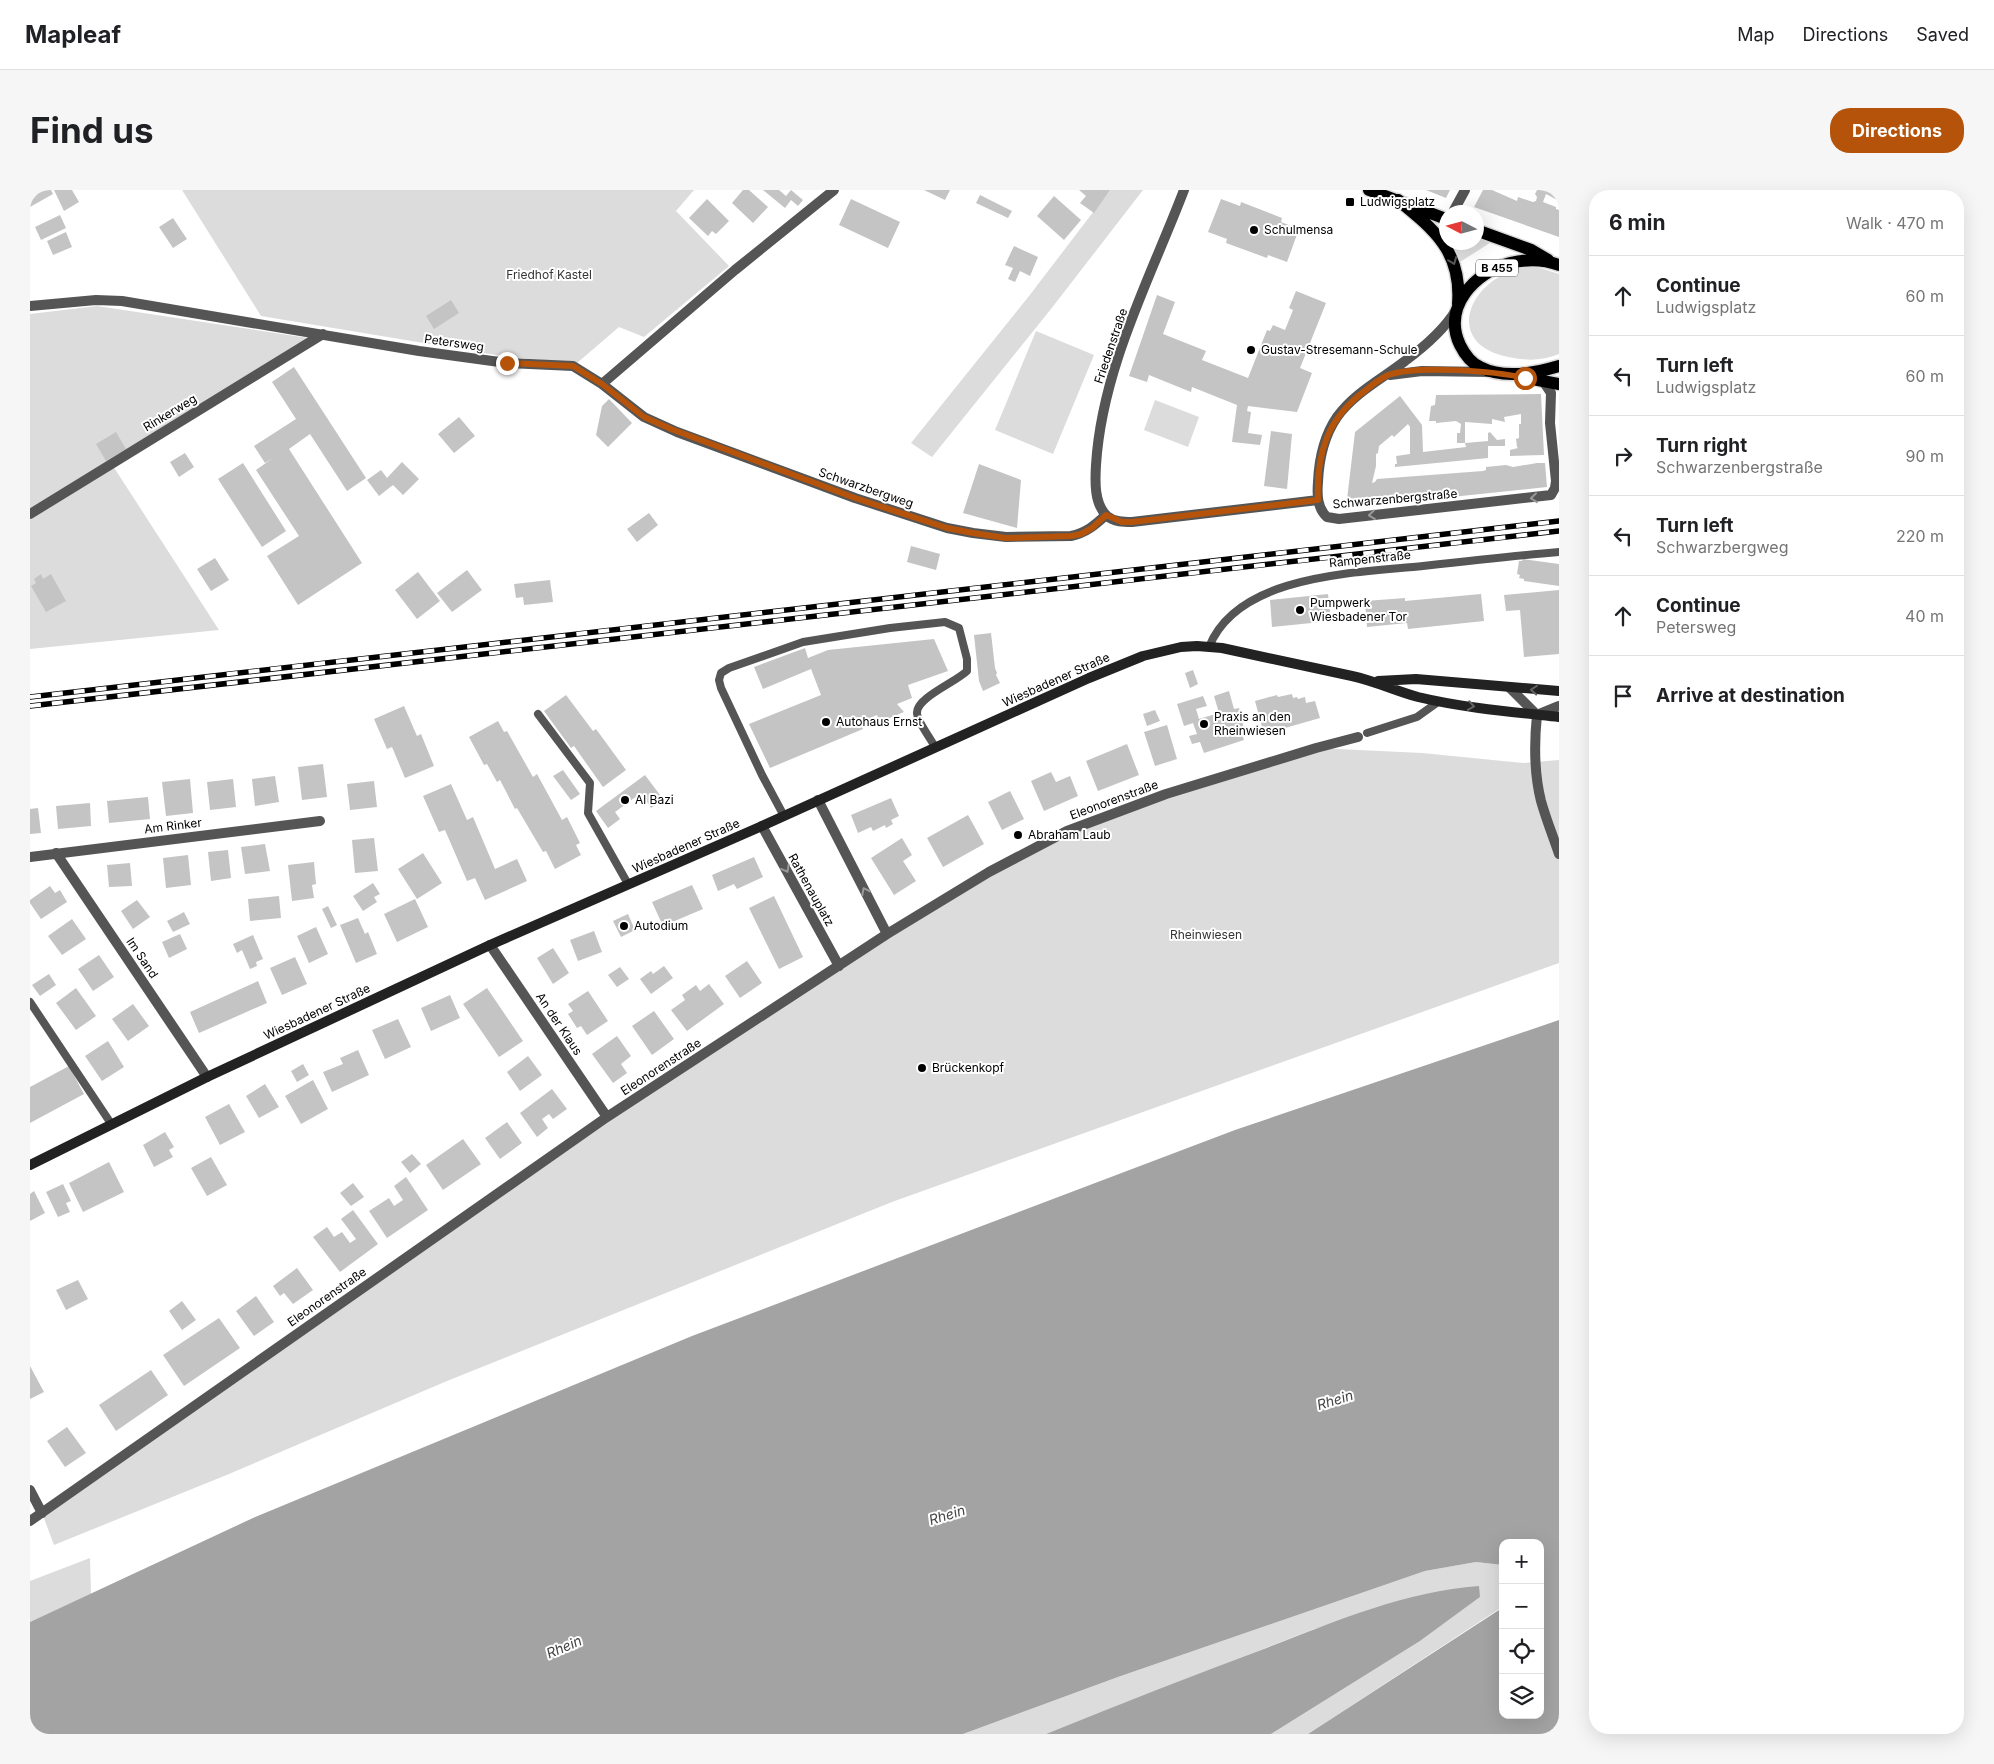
<!DOCTYPE html>
<html lang="en">
<head>
<meta charset="utf-8">
<style>
	body { margin:0; font-family:Inter,sans-serif; background:#f6f6f6; color:#202124 }
	.controls { position:absolute; right:15px; bottom:15px; display:grid; overflow:hidden; border-radius:10px; box-shadow:0 5px 20px #0002 }
	.controls button { width:45px; height:45px; display:grid; place-items:center; padding:0; border:0; border-bottom:1px solid #e0e0e0; background:#fff; color:#202124; font:25px sans-serif }
	.compass { position:absolute; left:1409px; top:15px; width:45px; height:45px; border-radius:50%; background:#fff; box-shadow:0 5px 20px #0002; rotate:276deg }
	.stop { position:absolute; width:15px; height:15px; margin:-11px; border:4px solid #b45309; border-radius:50%; background:#fff }
	.stop.end { background:#b45309; border-color:#fff; box-shadow:0 1px 5px #0008 }
	.list { margin:0; padding:0; list-style:none }
	h2 { display:flex; justify-content:space-between; align-items:center; height:65px; margin:0; padding:0 20px; font-size:21px }
	h2 small { font-size:16px; font-weight:400; color:#757577 }
	.list li { display:grid; grid-template-columns:32px 1fr auto; gap:15px; align-items:center; box-sizing:border-box; height:80px; padding:0 20px; border-top:1px solid #e0e0e0 }
	.list b { display:block; font-size:19px; white-space:nowrap }
	.list p { margin:0; font-size:16px; white-space:nowrap; color:#757577 }
	.list em { font-size:16px; font-style:normal; color:#757577 }
	.icon { flex:none; width:28px; height:28px; fill:none; stroke:currentColor; stroke-width:2; stroke-linecap:round; stroke-linejoin:round }
	.map { position:relative; flex:none; width:1529px; height:1544px; overflow:hidden; border-radius:20px }
	header { display:flex; align-items:center; gap:30px; box-sizing:border-box; height:70px; padding:0 25px; background:#fff; border-bottom:1px solid #e0e0e0 }
	header strong { font-size:24px }
	nav { display:flex; gap:28px; margin-inline-start:auto; font-size:18px }
	.intro { display:flex; align-items:center; justify-content:space-between; box-sizing:border-box; height:120px; padding:0 30px }
	h1 { margin:0; font-size:35px }
	.button { padding:12px 22px; border-radius:20px; background:#b45309; color:#fff; font-size:18px; font-weight:700 }
	main { display:flex; gap:30px; padding:0 30px }
	aside { flex:1; background:#fff; border-radius:20px; box-shadow:0 5px 20px #0002 }
	.map>svg:first-child { display:block }
</style>
</head>
<body>
<header>
<strong>Mapleaf</strong>
<nav><a>Map</a><a>Directions</a><a>Saved</a></nav>
</header>
<div class="intro"><h1>Find us</h1><a class="button">Directions</a></div>
<main>
<div class="map">
<svg width="1529" height="1544" viewBox="0 0 1529 1544">
	<rect width="100%" height="100%" fill="#fff"/>
	<path fill="#dcdcdc" d="M152 0H664L646 21 699 76 614 147 589 137 547 173 478 167 231 126Z
		M1080 0H1113L1021 119 902 267 881 253 999 106Z
		M1412 33 1416 34V52H1446L1447 45 1463 51 1430 72 1407 40Z
		M1493 77H1507L1529 84V164C1514 170 1500 171 1484 168 1412 158 1435 91 1493 77Z
		M67 116 278 148 83 276 189 440 0 459V124Z
		M1006 141 1064 165 1023 264 965 240Z
		M1125 210 1169 227 1158 257 1114 240Z
		M1286 558 1392 563 1493 573 1529 570V773L862 1012 417 1191 199 1284 24 1355 12 1323 322 1105 833 760 1037 641Z
		M60 1368 61 1404 0 1432V1391Z
		M1446 1372 1473 1375V1412L1469 1419 1278 1544H1241L1390 1451 1450 1407 1284 1439 1016 1544H933L1088 1487 1395 1381Z"/>
	<path fill="#a3a3a3" d="M1529 830V1544H1278L1469 1420 1473 1412V1525H1510V1353H1473V1375L1446 1372 1395 1381 1088 1487 933 1544H0V1432L223 1328 662 1146 1205 940Z
		M1449 1396 1450 1407 1390 1451 1241 1544H1016C1090 1514 1164 1485 1239 1457 1306 1431 1377 1401 1449 1396Z"/>
	<path fill="#c4c4c4" d="M3 0H21L23 4 0 17V2Z
		M24 0H42L49 12 34 21Z
		M713 0H719L738 17 723 33 702 13Z
		M733 0H749L756 6 761 0 773 10 768 16 761 10 755 18Z
		M894 0H920L915 10Z
		M1049 0H1080L1064 23 1050 13 1056 6Z
		M1396 0H1420L1416 8Z
		M1453 0H1462L1487 11 1488 7 1503 12 1506 11 1507 7 1505 4 1507 0H1529V11L1516 4 1513 12 1526 17V19L1529 20V47L1444 17Z
		M950 5 982 21 978 28 946 13Z
		M1024 6 1051 30 1034 50 1007 26Z
		M677 9 699 31 686 44 682 41 678 46 659 28Z
		M821 9 870 32 858 58 809 35Z
		M1191 9 1210 16 1211 12 1252 28 1251 32 1269 39 1257 72 1238 65 1237 68 1196 53 1197 49 1178 42Z
		M30 25 36 38 11 50 5 37Z
		M143 28 157 49 143 58 129 37Z
		M36 42 42 57 23 65 17 51Z
		M984 56 1008 67 1000 86 990 81 985 92 978 89 983 78 975 75Z
		M1266 101 1296 113 1270 178 1282 183 1267 222 1218 216 1217 221 1221 222 1218 243 1232 245 1230 255 1202 252 1207 215 1162 197 1161 202 1119 185 1117 192 1099 186 1127 105 1145 112 1133 144 1176 161 1172 170 1218 188 1237 140 1240 141 1243 135 1255 140 1263 120 1259 118Z
		M421 110 429 123 404 139 396 126Z
		M264 177 336 288 317 301 280 244 259 259 332 373 268 415 237 366 269 346 226 280 243 268 235 273 224 256 266 229 242 192Z
		M1511 204 1514 265 1480 266V260L1488 258 1487 257 1486 249 1489 248V234H1491V224L1474 227 1475 232 1462 229V234L1435 232V253H1427V243H1430L1431 234 1426 231 1406 233V231H1399L1401 216 1405 215 1406 205Z
		M1370 206 1392 235 1393 262 1436 257 1435 253 1458 251V243L1460 242 1467 250 1475 249V256H1458V268L1365 277V274H1367L1366 266 1380 264V237L1378 234 1364 247 1362 245 1349 256 1348 263 1346 264V276L1342 293 1345 292 1347 289 1453 281 1456 280V277L1476 275 1483 277 1507 273H1515L1517 297 1316 318 1325 242Z
		M579 209 602 233 578 257 566 245 572 216Z
		M429 227 445 246 424 263 408 244Z
		M1241 241 1262 244 1257 299 1234 296Z
		M86 242 96 259 76 271 66 254Z
		M155 263 164 277 149 287 140 272Z
		M372 272 389 289 373 305 363 295 349 306 337 290 351 280 357 288Z
		M213 273 256 341 232 357 188 289Z
		M949 274 991 290 987 338 933 323Z
		M619 323 628 335 607 352 597 339Z
		M881 356 910 364 906 380 877 372Z
		M185 368 199 390 181 401 167 379Z
		M1493 369 1529 374V396L1494 391V389L1489 388 1490 385 1487 384 1489 371H1492Z
		M437 380 452 400 422 422 407 403Z
		M388 382 410 411 387 429 365 400Z
		M11 384 13 389 21 384 36 411 16 422 1 396 6 393 4 389Z
		M520 390 523 412 494 415 493 407 486 408 484 394Z
		M1529 400V464L1494 467 1490 420 1476 421 1474 405Z
		M1298 404 1301 431 1242 437 1240 410Z
		M1451 404 1454 431 1378 439 1377 433 1337 437 1335 411 1375 408V411Z
		M961 443 965 478 967 483 966 485 970 493 953 501 949 491 944 445Z
		M904 449 918 481 878 495 882 508 867 514 874 522 850 532 847 525 830 532 833 539 740 578 719 534 791 505 781 479 733 499 724 477 775 458 778 468 798 460Z
		M1163 480 1168 494 1160 498 1155 483Z
		M1199 501 1204 519 1209 518 1214 539 1211 540 1214 550 1174 563 1170 552 1162 554 1159 546 1167 544 1163 533 1154 536 1147 514 1173 506 1177 516 1166 519 1169 529 1189 523 1184 506Z
		M1262 504 1263 508 1267 507 1268 509 1275 507 1276 513 1285 511 1290 528 1234 544 1225 511 1247 505 1248 507Z
		M536 505 563 541 566 539 596 580 573 597 544 556 541 558 514 521Z
		M374 516 387 546 391 544 404 576 375 588 362 557 357 559 344 529Z
		M1125 520 1130 531 1117 536 1113 524Z
		M468 531 474 542 477 541 503 587 507 584 532 630 537 627 550 653 546 655 551 665 525 679 516 661 513 662 487 618 485 619 470 590 467 592 457 574 454 575 439 547Z
		M1137 535 1147 569 1125 576 1114 542Z
		M1097 554 1109 585 1068 601 1056 571Z
		M293 574 297 607 272 610 268 577Z
		M533 580 550 604 541 610 523 586Z
		M1021 582 1026 592 1040 586 1048 606 1014 621 1001 591Z
		M615 585 633 609 621 618 611 603 585 622 590 629 578 638 566 621Z
		M245 586 249 612 225 616 222 589Z
		M160 589 163 623 136 626 132 592Z
		M203 589 206 617 180 620 177 592Z
		M344 591 347 617 320 620 317 594Z
		M421 594 437 630 443 627 465 679 487 669 497 691 455 710 445 688 437 691 415 640 409 642 393 606Z
		M980 601 994 629 972 640 958 612Z
		M118 607 120 629 79 633 77 611Z
		M861 608 869 626 861 630 863 634 856 638 855 635 843 641 841 637 828 643 821 625Z
		M60 613 61 636 28 639 26 616Z
		M8 618 11 643 0 644V619Z
		M938 625 954 654 913 677 897 648Z
		M344 648 348 681 325 683 322 650Z
		M872 648 882 665 873 671 886 691 864 705 841 668Z
		M235 654 240 681 215 684 211 657Z
		M198 660 201 688 181 691 178 662Z
		M393 663 412 693 387 709 368 679Z
		M158 665 161 695 136 698 133 668Z
		M724 667 733 687 707 699 704 694 688 701 682 685Z
		M284 672 286 694 282 695 284 708 262 711 258 675Z
		M100 673 102 696 79 697 77 675Z
		M343 693 350 704 344 707 347 712 333 721 323 706Z
		M662 695 673 719 633 736 622 712Z
		M20 696 25 703 30 700 37 712 11 729 0 713V710Z
		M249 706 251 728 220 731 218 709Z
		M744 706 773 767 749 779 719 718Z
		M385 709 398 737 367 752 354 724Z
		M107 710 120 727 103 739 91 721Z
		M298 716 307 735 301 738 292 719Z
		M154 722 160 734 143 742 137 731Z
		M598 724 605 740 591 747 583 731Z
		M328 728 335 744 338 742 347 764 326 773 310 735Z
		M42 729 56 749 32 765 18 746Z
		M286 737 298 764 279 773 267 746Z
		M564 741 572 762 548 771 540 750Z
		M150 744 157 759 139 768 132 752Z
		M223 745 233 769 226 772 227 776 220 779 212 760 207 763 203 754Z
		M523 758 539 783 523 794 507 768Z
		M69 765 84 787 63 801 48 779Z
		M265 767 277 794 252 805 240 778Z
		M717 771 732 793 710 808 695 786Z
		M634 776 643 788 621 804 610 789 621 781 623 784Z
		M590 777 599 789 587 797 578 785Z
		M19 784 26 795 10 806 2 795Z
		M228 791 237 813 169 843 160 822Z
		M679 794 694 814 657 841 641 820 655 810 652 805 666 795 670 801Z
		M46 798 66 826 46 840 26 813Z
		M457 798 493 851 469 867 433 814Z
		M558 801 578 831 557 845 551 836 547 838 538 824 543 821 538 814Z
		M420 805 430 828 401 841 391 818Z
		M103 814 119 836 98 851 82 829Z
		M624 821 644 849 622 865 602 836Z
		M368 829 381 857 355 869 342 840Z
		M587 846 601 866 591 874 597 883 583 893 562 864Z
		M78 851 94 877 72 891 55 866Z
		M328 860 339 885 302 902 293 882 313 874 310 868Z
		M498 866 512 885 490 901 477 882Z
		M273 874 279 885 267 892 261 881Z
		M39 876 54 904 0 933V897Z
		M283 890 298 919 271 934 255 906Z
		M235 894 249 917 229 928 216 906Z
		M522 899 537 919 523 929 519 924 512 929 518 938 507 947 490 923Z
		M199 914 215 942 190 955 175 927Z
		M477 932 492 953 470 969 455 948Z
		M135 942 144 957 139 960 143 967 124 977 113 955Z
		M433 949 451 974 413 1000 396 975Z
		M382 964 391 974 380 983 371 972Z
		M181 967 197 995 177 1006 161 978Z
		M79 972 94 1002 53 1022 39 993Z
		M376 987 398 1020 357 1048 339 1021 359 1008 364 1016 373 1010 364 996Z
		M323 993 334 1007 321 1016 310 1003Z
		M33 994 41 1011 36 1013 40 1022 28 1027 16 1002Z
		M4 1001 15 1023 0 1031V1004Z
		M323 1020 348 1054 310 1082 283 1047 297 1037 304 1047 312 1042 320 1053 326 1049 311 1029Z
		M267 1078 283 1100 263 1114 254 1103 250 1106 243 1096Z
		M48 1090 58 1109 36 1120 26 1100Z
		M226 1106 244 1132 224 1146 206 1121Z
		M152 1111 166 1130 152 1140 139 1121Z
		M189 1128 210 1158 154 1196 133 1165Z
		M0 1176 14 1202 0 1209Z
		M121 1180 138 1205 86 1241 69 1215Z
		M37 1237 56 1263 35 1277 17 1251Z"/>
	<g fill="none" stroke-linecap="round" stroke-linejoin="round">
		<defs>
			<path id="primary" d="M1339 0 1416 29
				M1368 10C1405 40 1432 62 1428 114
				M1446 40 1501 60 1518 70
				M1529 75C1513 69 1497 69 1480 73 1445 82 1412 117 1430 155 1435 165 1441 173 1450 177 1473 189 1506 183 1529 176
				M1492 187 1529 194"/>
		</defs>
		<use href="#primary" stroke="#dbdbdb" stroke-width="15"/>
		<path stroke="#555" stroke-width="8" d="M1179 457C1208 384 1326 383 1393 376 1438 371 1483 366 1529 362
			M508 524 560 593 558 623 598 694
			M1337 543 1387 527 1408 512
			M754 626 732 585 691 498 689 490 691 483 699 478 773 452 860 438 915 432 929 438 937 469V481C926 492 886 508 887 523 887 531 901 549 905 557
			M0 812 82 935"/>
		<path stroke="#555" stroke-width="10" d="M1154 0C1120 89 1072 178 1066 275 1065 291 1064 314 1077 326 1084 332 1094 332 1102 332L1288 310
			M1423 22 1435 0
			M0 116 66 110 92 111 389 161 477 173 543 176 572 194 614 227 647 242 825 308 917 338 943 343 976 347 1041 346C1056 343 1065 335 1076 325
			M1426 120C1414 140 1394 157 1375 171 1352 189 1324 203 1307 227 1294 246 1289 269 1288 292 1287 304 1287 318 1297 327L1309 329 1521 305 1525 298 1526 291 1520 233 1521 203 1513 191
			M1360 185 1392 181 1460 182
			M572 194 705 80 804 0
			M0 324 293 144
			M1479 497 1507 525
			M1507 525C1504 554 1504 583 1511 611 1516 629 1523 646 1529 664
			M1507 525 1529 516
			M788 610 857 744
			M732 636 809 776
			M26 663 177 887
			M0 667 290 631
			M460 755 577 927
			M0 1300 12 1323
			M0 1331 577 927 857 744 959 682 1037 641 1136 604 1286 558 1328 547"/>
		<path stroke="#222" stroke-width="10" d="M1348 491 1386 489 1529 501
			M0 975 177 887 460 755 732 636 1059 488 1113 466 1151 457 1167 456 1192 458 1322 486C1345 491 1366 501 1388 507 1434 518 1482 522 1529 527"/>
		<use href="#primary" stroke="#000" stroke-width="12"/>
		<defs>
			<path id="rail" d="M0 507 1529 331
				M0 516 1529 341"/>
		</defs>
		<use href="#rail" stroke="#000" stroke-width="5.5"/>
		<use href="#rail" stroke="#fff" stroke-width="4" stroke-dasharray="11" stroke-linecap="butt"/>
	</g>
	<defs><path id="oneway-chevron" d="M-2-3.5L2.5 0L-2 3.5" fill="none" stroke-width="1.6" stroke-linecap="round" stroke-linejoin="round" transform="scale(1.25)"/></defs>
	<use stroke="#595959" href="#oneway-chevron" transform="translate(1423 71) rotate(69)"/>
	<g stroke="#999">
		<use href="#oneway-chevron" transform="translate(1504 308) rotate(174)"/>
		<use href="#oneway-chevron" transform="translate(1342 325) rotate(174)"/>
		<use href="#oneway-chevron" transform="translate(756 679) rotate(61)"/>
		<use href="#oneway-chevron" transform="translate(835 701) rotate(-117)"/>
	</g>
	<g stroke="#646464">
		<use href="#oneway-chevron" transform="translate(1504 500) rotate(-175)"/>
		<use href="#oneway-chevron" transform="translate(1441 516) rotate(9)"/>
	</g>
	<g fill="none" stroke-linecap="round" stroke-linejoin="round">
		<path stroke="#b45309" stroke-width="6" d="M477 173 543 176 572 194 614 227 641 239 825 308 917 338 943 343 976 348 1041 346 1051 344 1062 338 1076 325 1092 332H1102L1288 310C1286 264 1297 228 1336 200 1343 194 1350 189 1358 185 1386 175 1465 181 1495 188"/>
	</g>
	<g fill="#000" stroke="#fff" stroke-width="2">
		<rect x="1315" y="7" width="10" height="10" rx="2.5"/>
		<circle cx="1224" cy="40" r="5"/>
		<circle cx="1221" cy="160" r="5"/>
		<circle cx="1270" cy="420" r="5"/>
		<circle cx="796" cy="532" r="5"/>
		<circle cx="1174" cy="534" r="5"/>
		<circle cx="595" cy="610" r="5"/>
		<circle cx="988" cy="645" r="5"/>
		<circle cx="594" cy="736" r="5"/>
		<circle cx="892" cy="878" r="5"/>
	</g>
	<g text-anchor="middle" stroke-width="4" stroke-linejoin="round" paint-order="stroke">
		<rect fill="#fff" stroke="#4c4c4c" stroke-width="1" x="1446" y="69.5" width="42" height="17" rx="4"/>
		<g font-size="11" font-weight="bold" fill="#000">
			<text x="1467" y="82">B 455</text>
		</g>
		<g font-size="12" fill="#000" stroke="#fff" text-anchor="start">
			<text x="1330" y="16">Ludwigsplatz</text>
			<text x="1234" y="44">Schulmensa</text>
			<text x="1231" y="164">Gustav-Stresemann-Schule</text>
			<text x="1280" y="417">Pumpwerk<tspan x="1280" dy="14">Wiesbadener Tor</tspan></text>
			<text x="1184" y="531">Praxis an den<tspan x="1184" dy="14">Rheinwiesen</tspan></text>
			<text x="806" y="536">Autohaus Ernst</text>
			<text x="605" y="614">Al Bazi</text>
			<text x="998" y="649">Abraham Laub</text>
			<text x="604" y="740">Autodium</text>
			<text x="902" y="882">Brückenkopf</text>
		</g>
		<g font-size="12" fill="#333" stroke="#fff">
			<text x="519" y="89">Friedhof Kastel</text>
			<text x="1176" y="749">Rheinwiesen</text>
		</g>
		<g font-size="12" fill="#000" stroke="#fff">
			<text transform="translate(424 153) rotate(8)" y="4">Petersweg</text>
			<text transform="translate(1081 156) rotate(-71)" y="4">Friedenstraße</text>
			<text transform="translate(140 223) rotate(-31)" y="4">Rinkerweg</text>
			<text transform="translate(836 298) rotate(19)" y="4">Schwarzbergweg</text>
			<text transform="translate(1365 309) rotate(-5)" y="4">Schwarzenbergstraße</text>
			<text transform="translate(1340 369) rotate(-6)" y="4">Rampenstraße</text>
			<text transform="translate(1026 490) rotate(-24)" y="4">Wiesbadener Straße</text>
			<text transform="translate(1084 610) rotate(-20)" y="4">Eleonorenstraße</text>
			<text transform="translate(143 636) rotate(-7)" y="4">Am Rinker</text>
			<text transform="translate(656 656) rotate(-24)" y="4">Wiesbadener Straße</text>
			<text transform="translate(781 700) rotate(61)" y="4">Rathenauplatz</text>
			<text transform="translate(112 768) rotate(56)" y="4">Im Sand</text>
			<text transform="translate(287 822) rotate(-25)" y="4">Wiesbadener Straße</text>
			<text transform="translate(529 834) rotate(56)" y="4">An der Klaus</text>
			<text transform="translate(631 877) rotate(-33)" y="4">Eleonorenstraße</text>
			<text transform="translate(297 1107) rotate(-35)" y="4">Eleonorenstraße</text>
		</g>
		<g font-size="14" font-style="italic" fill="#444" stroke="#fff">
			<text transform="translate(1305 1210) rotate(-17)" y="5">Rhein</text>
			<text transform="translate(917 1325) rotate(-17)" y="5">Rhein</text>
			<text transform="translate(534 1457) rotate(-23)" y="5">Rhein</text>
		</g>
	</g>
</svg>
<div class="controls">
<button>+</button>
<button>−</button>
<button><svg class="icon" aria-label="locate" viewBox="0 0 24 24"><circle cx="12" cy="12" r="6"/><path d="M12 2v4M12 18v4M2 12h4M18 12h4"/></svg></button>
<button><svg class="icon" aria-label="layers" viewBox="0 0 24 24"><path d="M12 4l9 5-9 5-9-5zM3 14l9 5 9-5"/></svg></button>
</div>
<svg class="compass" viewBox="-18 -18 36 36"><path d="M0-13l5 13h-10z" fill="#e53935"/><path d="M0 13l5-13h-10z" fill="#757577"/></svg>
<div class="stop" style="left:1495px;top:188px"></div>
<div class="stop end" style="left:477px;top:173px"></div>
</div>
<aside>
<h2>6 min<small>Walk · 470 m</small></h2>
<ul class="list">
<li><svg class="icon" aria-label="ahead" viewBox="0 0 24 24"><path d="M12 20V5M6 11l6-6 6 6"/></svg><div><b>Continue</b><p>Ludwigsplatz</p></div><em>60 m</em></li>
<li><svg class="icon" aria-label="left" viewBox="0 0 24 24"><path d="M17 20v-9H6M10 6l-5 5 5 5"/></svg><div><b>Turn left</b><p>Ludwigsplatz</p></div><em>60 m</em></li>
<li><svg class="icon" aria-label="right" viewBox="0 0 24 24"><path d="M7 20v-9h11M14 6l5 5-5 5"/></svg><div><b>Turn right</b><p>Schwarzenbergstraße</p></div><em>90 m</em></li>
<li><svg class="icon" aria-label="left" viewBox="0 0 24 24"><path d="M17 20v-9H6M10 6l-5 5 5 5"/></svg><div><b>Turn left</b><p>Schwarzbergweg</p></div><em>220 m</em></li>
<li><svg class="icon" aria-label="ahead" viewBox="0 0 24 24"><path d="M12 20V5M6 11l6-6 6 6"/></svg><div><b>Continue</b><p>Petersweg</p></div><em>40 m</em></li>
<li><svg class="icon" aria-label="arrive" viewBox="0 0 24 24"><path d="M6 21V4h12l-3 4 3 4H6"/></svg><div><b>Arrive at destination</b></div></li>
</ul>
</aside>
</main>
</body>
</html>
